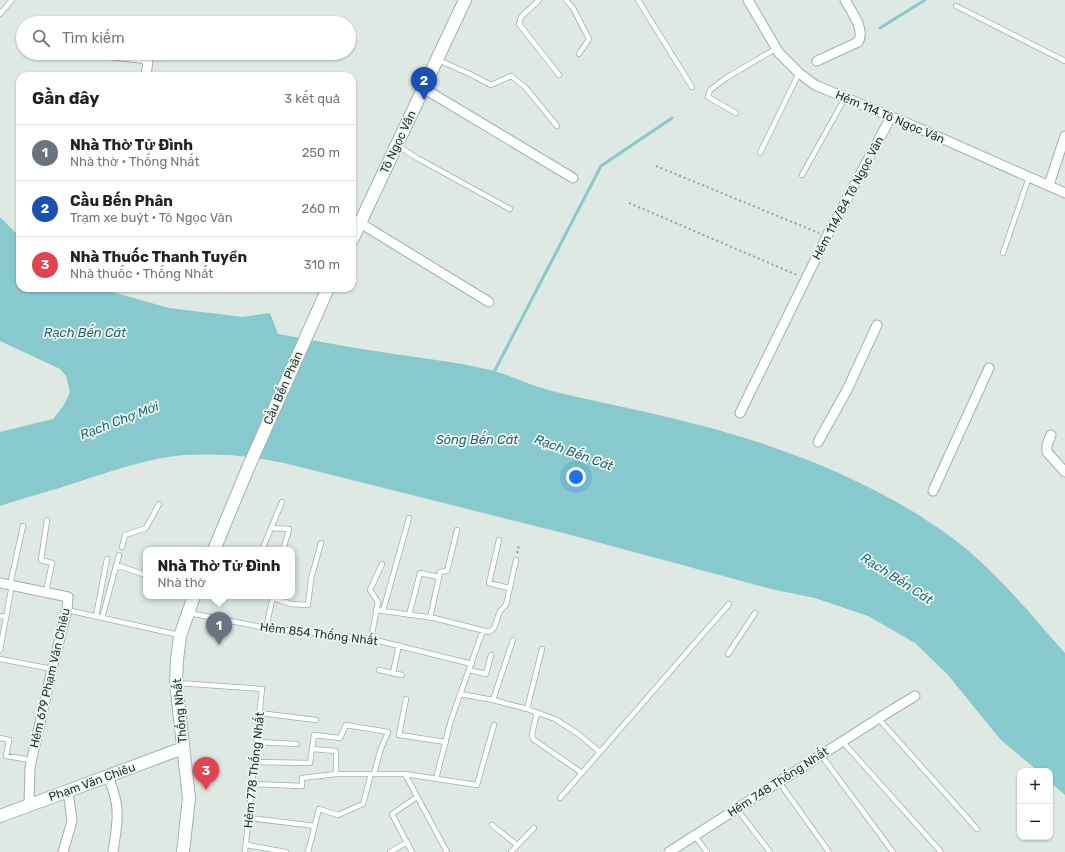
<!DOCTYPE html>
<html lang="vi">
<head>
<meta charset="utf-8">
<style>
	body { margin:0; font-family:Rubik,sans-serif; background:#f2f2f2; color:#222 }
	.controls { position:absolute; right:12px; bottom:12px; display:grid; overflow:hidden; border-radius:8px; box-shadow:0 1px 3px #0004 }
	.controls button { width:36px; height:36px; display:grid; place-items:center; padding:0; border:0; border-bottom:1px solid #e0e0e0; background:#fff; color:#222; font:20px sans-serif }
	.you { position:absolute; left:576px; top:477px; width:14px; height:14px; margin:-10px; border:3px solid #fff; border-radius:50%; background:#1a73e8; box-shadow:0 0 0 6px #1a73e833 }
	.badge { display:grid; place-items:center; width:26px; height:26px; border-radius:50%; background:#eb705a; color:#fff; font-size:13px; font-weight:700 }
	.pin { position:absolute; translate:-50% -33px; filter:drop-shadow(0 1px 2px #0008) }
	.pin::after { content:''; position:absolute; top:21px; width:14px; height:12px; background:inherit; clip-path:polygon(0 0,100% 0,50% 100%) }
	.popup { position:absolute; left:143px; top:547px; width:152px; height:52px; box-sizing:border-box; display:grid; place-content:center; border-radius:8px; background:#fff; filter:drop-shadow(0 1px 3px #0005); font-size:13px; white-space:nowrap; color:#767676 }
	.popup b { font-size:15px; color:#222 }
	.popup::after { content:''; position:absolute; left:50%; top:100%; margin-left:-8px; border:8px solid transparent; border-top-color:#fff }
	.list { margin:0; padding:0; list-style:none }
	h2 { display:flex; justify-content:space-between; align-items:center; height:52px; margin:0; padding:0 16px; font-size:17px }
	h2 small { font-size:13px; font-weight:400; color:#767676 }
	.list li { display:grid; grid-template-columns:26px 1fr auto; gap:12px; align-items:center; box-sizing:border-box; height:56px; padding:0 16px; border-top:1px solid #e0e0e0 }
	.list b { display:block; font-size:15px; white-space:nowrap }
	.list p { margin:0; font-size:13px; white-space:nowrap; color:#767676 }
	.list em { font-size:13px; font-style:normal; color:#767676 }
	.icon { flex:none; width:22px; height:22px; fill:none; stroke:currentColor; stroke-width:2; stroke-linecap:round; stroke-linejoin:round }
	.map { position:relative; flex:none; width:1065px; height:852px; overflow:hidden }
	.search { position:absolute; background:#fff; box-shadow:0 1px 3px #0004; left:16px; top:16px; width:340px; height:44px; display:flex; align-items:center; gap:10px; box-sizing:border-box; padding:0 14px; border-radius:22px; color:#767676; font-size:15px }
	.panel { position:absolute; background:#fff; box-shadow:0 1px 3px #0004; left:16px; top:72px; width:340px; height:220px; border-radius:12px }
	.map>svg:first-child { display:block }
</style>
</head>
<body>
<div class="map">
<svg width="1065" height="852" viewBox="0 0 1065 852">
	<rect width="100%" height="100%" fill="#dee9e3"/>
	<path fill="#88c9cd" d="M0 217 20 237V288H98L169 308 243 317 270 313 278 334C313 340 347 347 382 352 418 358 454 361 490 370 511 375 531 386 552 391 591 401 632 408 671 418 770 441 874 479 955 540 997 572 1030 614 1065 653V795L1050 782V771H1038L1000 739 948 675 915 643 868 616 815 598 771 589 567 534 292 465C256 456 221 453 184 455 149 458 115 470 81 481 54 490 27 497 0 506V432L53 419 64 405 70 392 66 376 60 369 0 341Z"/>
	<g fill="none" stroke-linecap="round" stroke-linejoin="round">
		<path stroke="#88c9cd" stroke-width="3" d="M880 28 925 0
			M493 374 601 166 672 118"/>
		<defs>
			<path id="lane" d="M539 0 521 17 519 24 559 75
				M566 0 573 8 589 39 579 54
				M638 0 692 87
				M956 6 1065 61
				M0 14 12 0
				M438 60 470 74 491 85 511 76 525 87 557 126
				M736 113 708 97 710 90 726 78 777 48
				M398 146 417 158 510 209
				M760 153 799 73
				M802 175 845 98
				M1003 253 1029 177
				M271 528 289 529 283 550
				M499 540 489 583 509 588
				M122 547 125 535 146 528 159 504
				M262 550 282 502
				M116 565 146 575
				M10 585 23 526
				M46 592 52 563 41 560 47 520
				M273 598 291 604 308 605 311 579 321 543
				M67 610 179 635
				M376 610 434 618 489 632 494 628 500 611 506 605 516 560
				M383 611 409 518
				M189 613 266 628 371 639 472 664
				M409 615 420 573 439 577
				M0 616 6 617
				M96 616 107 559
				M102 618 119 555
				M430 618 439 577 440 572 447 571 457 530
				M266 628 273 596
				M371 639 378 602 370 590 382 564
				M0 650 12 585
				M728 654 755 613
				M0 659 52 669
				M379 670 402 675
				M469 670 486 674 491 655
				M393 673 399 645
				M178 683 262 689 245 852
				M460 694 493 700 527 709 542 649
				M406 699 399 735 446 742
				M493 700 513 640
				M527 709 555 719 577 733 600 752
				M259 713 316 720
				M537 713 532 734 533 739 582 773
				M878 718 977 829
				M0 738 9 740 6 756 31 760
				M842 741 941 852
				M257 742 297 744
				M312 749 336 751V774
				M821 755 893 852
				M255 762 310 763 314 735 340 738 346 725 388 732 380 751 374 774
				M405 774 447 852
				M436 779 451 720 483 630
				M779 782 829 852
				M252 784 302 786V778L336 774H405L477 785 494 725
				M560 798 729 604
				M737 809 770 852
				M249 818 315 826
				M492 825 517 845
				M695 836 707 852
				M247 845 286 852
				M308 852 319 809 338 815 363 804 371 774
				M390 852 407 842
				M412 852 392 814 417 797
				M511 852 534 828"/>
			<path id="street" d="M748 0 779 53 799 73 815 85 916 127 1065 193
				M152 23V22
				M98 53 148 59
				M817 61 858 42C866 30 851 11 845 0
				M146 76 149 53
				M423 88 573 178
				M1049 185 1065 136
				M360 223 489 302
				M740 413 827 236 891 117
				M1051 435 1047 445V452L1065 472
				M818 442 847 390 877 325
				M933 491 989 368
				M0 583 68 597 67 610 52 669 30 767 29 805
				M108 776C112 787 117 799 117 810 118 824 115 838 113 852
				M63 852 72 821 68 791
				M669 852 887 713 915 696"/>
			<path id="secondary" d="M352 240 465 0
				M214 550 248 468 328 288
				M0 816 68 791 183 748
				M183 852 189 798 176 683 177 660 180 636 194 596"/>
		</defs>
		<use href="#lane" stroke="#a2b0aa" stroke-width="6"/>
		<use href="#street" stroke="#a2b0aa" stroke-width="11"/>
		<use href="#secondary" stroke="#9eb4aa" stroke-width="14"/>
		<path stroke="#80ac9a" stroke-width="2" stroke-dasharray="2 3" stroke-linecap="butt" d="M656 166 819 233
			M629 203 797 275
			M517 553 519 545"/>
		<use href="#lane" stroke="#fff" stroke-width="4.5"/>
		<use href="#street" stroke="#fff" stroke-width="9"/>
		<use href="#secondary" stroke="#fff" stroke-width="12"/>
	</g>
	<g text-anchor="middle" stroke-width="3.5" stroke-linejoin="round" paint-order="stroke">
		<g font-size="12" fill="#213830" stroke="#eff6f2">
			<text transform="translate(890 117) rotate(23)" y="4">Hẻm 114 Tô Ngọc Vân</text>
			<text transform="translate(398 142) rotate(-65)" y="4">Tô Ngọc Vân</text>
			<text transform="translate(848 198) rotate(-62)" y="4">Hẻm 114/84 Tô Ngọc Vân</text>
			<text transform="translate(283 388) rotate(-66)" y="4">Cầu Bến Phân</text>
			<text transform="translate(319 634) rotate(7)" y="4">Hẻm 854 Thống Nhất</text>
			<text transform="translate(50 678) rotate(-77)" y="4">Hẻm 679 Phạm Văn Chiêu</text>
			<text transform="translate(180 711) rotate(-95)" y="4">Thống Nhất</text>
			<text transform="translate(254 770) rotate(-84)" y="4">Hẻm 778 Thống Nhất</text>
			<text transform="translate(92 782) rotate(-20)" y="4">Phạm Văn Chiêu</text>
			<text transform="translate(778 782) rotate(-33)" y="4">Hẻm 748 Thống Nhất</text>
		</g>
		<g font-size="13" font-style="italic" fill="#1e6b71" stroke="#eff6f2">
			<text x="85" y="337">Rạch Bến Cát</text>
			<text transform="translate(119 420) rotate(-21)" y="5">Rạch Chợ Mới</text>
			<text x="477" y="444">Sông Bến Cát</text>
			<text transform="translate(574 452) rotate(20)" y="5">Rạch Bến Cát</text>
			<text transform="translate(897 578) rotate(33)" y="5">Rạch Bến Cát</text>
		</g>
	</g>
</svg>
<div class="controls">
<button>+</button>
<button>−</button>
</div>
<div class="you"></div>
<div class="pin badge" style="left:219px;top:645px;background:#6b7280">1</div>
<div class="popup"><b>Nhà Thờ Tử Đình</b>Nhà thờ</div>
<div class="pin badge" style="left:424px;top:100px;background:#1a4fb4">2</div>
<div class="pin badge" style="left:206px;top:790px;background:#e0444e">3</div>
<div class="search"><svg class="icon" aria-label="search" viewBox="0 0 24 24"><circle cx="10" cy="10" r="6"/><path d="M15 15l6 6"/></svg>Tìm kiếm</div>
<section class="panel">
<h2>Gần đây<small>3 kết quả</small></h2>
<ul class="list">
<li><span class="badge" style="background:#6b7280">1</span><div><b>Nhà Thờ Tử Đình</b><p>Nhà thờ · Thống Nhất</p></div><em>250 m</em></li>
<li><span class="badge" style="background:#1a4fb4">2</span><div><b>Cầu Bến Phân</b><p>Trạm xe buýt · Tô Ngọc Vân</p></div><em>260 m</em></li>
<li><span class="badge" style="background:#e0444e">3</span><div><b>Nhà Thuốc Thanh Tuyển</b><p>Nhà thuốc · Thống Nhất</p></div><em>310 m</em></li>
</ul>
</section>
</div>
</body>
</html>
